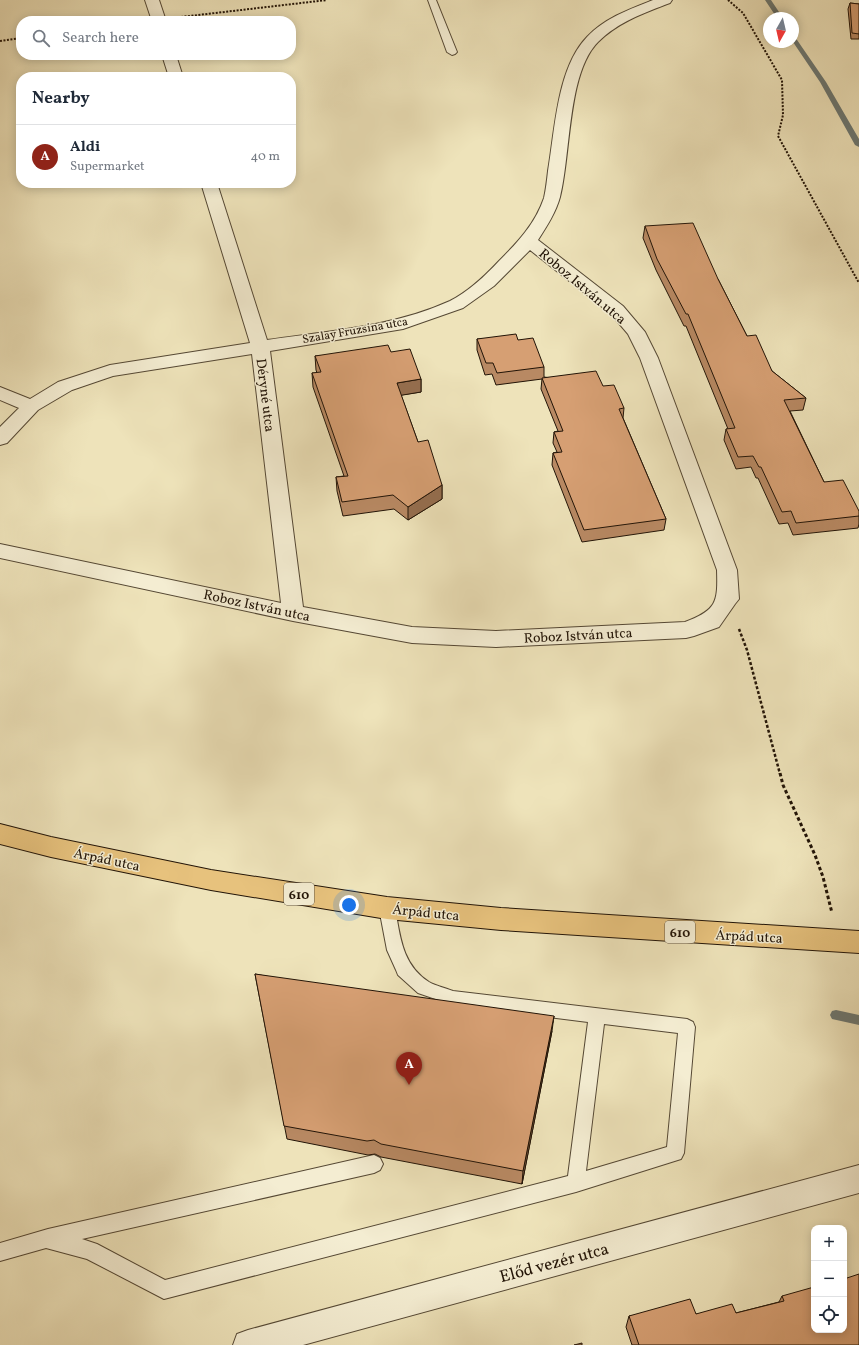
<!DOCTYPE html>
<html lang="en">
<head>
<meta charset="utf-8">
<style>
	body { margin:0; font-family:Vollkorn,serif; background:#f2f2f3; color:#1f2937 }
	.controls { position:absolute; right:12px; bottom:12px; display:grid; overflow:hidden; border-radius:8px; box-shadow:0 2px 10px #0003 }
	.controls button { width:36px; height:36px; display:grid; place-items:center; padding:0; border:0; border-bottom:1px solid #e0e1e3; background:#fff; color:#1f2937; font:20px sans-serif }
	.compass { position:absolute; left:763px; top:12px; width:36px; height:36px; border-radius:50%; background:#fff; box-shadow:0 2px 10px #0003; rotate:188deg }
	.you { position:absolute; left:349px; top:905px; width:14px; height:14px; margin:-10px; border:3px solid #fff; border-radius:50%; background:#1a73e8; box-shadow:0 0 0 6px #1a73e833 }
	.badge { display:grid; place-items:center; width:26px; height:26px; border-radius:50%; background:#8f2418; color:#fff; font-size:13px; font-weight:700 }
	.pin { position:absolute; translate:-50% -33px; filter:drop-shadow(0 1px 2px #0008) }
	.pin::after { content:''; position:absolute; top:21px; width:14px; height:12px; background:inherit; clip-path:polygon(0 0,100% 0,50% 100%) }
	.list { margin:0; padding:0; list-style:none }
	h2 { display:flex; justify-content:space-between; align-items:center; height:52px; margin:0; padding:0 16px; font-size:17px }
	h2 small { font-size:13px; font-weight:400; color:#747a83 }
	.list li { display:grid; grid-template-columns:26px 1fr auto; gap:12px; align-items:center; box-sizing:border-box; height:64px; padding:0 16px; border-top:1px solid #e0e1e3 }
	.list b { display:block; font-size:15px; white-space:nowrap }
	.list p { margin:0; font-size:13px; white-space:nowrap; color:#747a83 }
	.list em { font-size:13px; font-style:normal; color:#747a83 }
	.icon { flex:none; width:22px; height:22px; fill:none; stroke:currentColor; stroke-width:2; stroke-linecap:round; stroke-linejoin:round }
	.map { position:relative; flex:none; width:859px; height:1345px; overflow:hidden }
	.search { position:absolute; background:#fff; box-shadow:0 2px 10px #0003; left:16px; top:16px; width:280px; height:44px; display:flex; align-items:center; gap:10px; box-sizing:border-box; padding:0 14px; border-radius:16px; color:#747a83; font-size:15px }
	.panel { position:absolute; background:#fff; box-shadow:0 2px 10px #0003; left:16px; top:72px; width:280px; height:116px; border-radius:16px }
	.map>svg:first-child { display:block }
</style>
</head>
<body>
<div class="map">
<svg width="859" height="1345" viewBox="0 0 859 1345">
	<rect width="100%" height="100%" fill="#eee3ba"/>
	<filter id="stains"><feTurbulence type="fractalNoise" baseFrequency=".005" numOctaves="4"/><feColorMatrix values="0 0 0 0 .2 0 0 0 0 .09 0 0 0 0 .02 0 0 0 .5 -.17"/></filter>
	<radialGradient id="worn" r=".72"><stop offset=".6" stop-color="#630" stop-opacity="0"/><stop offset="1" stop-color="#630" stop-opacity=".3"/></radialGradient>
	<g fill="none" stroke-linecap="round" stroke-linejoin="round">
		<path fill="#6c7873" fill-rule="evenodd" d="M765 0H771L783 18H777Z
			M793 36 795 37 826 82 859 139V147L855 145 820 82 793 42Z
			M836 1010 859 1015V1025L832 1019 830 1015 832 1011Z"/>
		<defs>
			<path id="lane" d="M428 0H436L457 52 455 54 452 55 447 52Z
				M387 901 393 903 395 908C400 936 402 965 429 982 436 986 446 988 453 991L687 1019 693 1022 695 1027 684 1153 681 1159 576 1192 164 1299 87 1259 46 1248 0 1261V1243L48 1229 374 1155 380 1158 383 1164 380 1170 374 1173 82 1239 97 1244 165 1280 568 1176 588 1022 453 1005 418 993 398 975 396 970 387 950 379 908 381 903ZM604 1024 678 1033 667 1147 586 1171Z"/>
			<path id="street" d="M145 0H159L166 21H152Z
				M653 0H672L670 3C644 13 618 22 598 42 567 73 571 155 560 197 556 212 547 226 538 240L623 306 645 332 658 358 737 570 739 599 735 604 719 627 694 636 686 638 496 647 412 643 293 621 0 558V544L281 603 252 354 113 376 72 390 38 410 7 443 0 445V427L19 408 0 400V387L30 399 58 382 110 365 250 343 201 183H217L267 340C328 331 393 327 450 301 468 292 485 276 499 261 518 242 535 224 544 198 546 189 547 180 548 171 555 130 557 68 587 37 605 18 630 9 653 0ZM530 250 611 314 628 334 640 358 717 570C718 602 717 610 685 622L496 631 412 627 303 607 270 351 403 329 463 308 494 286Z
				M162 55H176L183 77H169Z
				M859 1165V1193L303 1345H233L237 1334 248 1330Z"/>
			<path id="primary" d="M0 824 51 837 211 870 387 897 501 908 859 931V953L501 930 387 919 211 890 51 857 0 844Z"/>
		</defs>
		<use href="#lane" stroke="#554834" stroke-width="2"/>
		<use href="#street" stroke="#554834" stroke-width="2"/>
		<use href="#primary" stroke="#221407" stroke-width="2"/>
		<path stroke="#221407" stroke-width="2" stroke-dasharray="2 1.5" stroke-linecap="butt" d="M728 0 743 13 782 80 783 115 778 136 859 283
			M181 17 327 0
			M0 41 21 38"/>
		<path stroke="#221407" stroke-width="2.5" stroke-dasharray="3 2" stroke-linecap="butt" d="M739 629 747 650 780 774"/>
		<path stroke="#221407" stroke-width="3" stroke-dasharray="3.5 2.5" stroke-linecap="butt" d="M780 773 783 785 815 855 823 877 832 913"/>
		<use href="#lane" fill="#f4edd2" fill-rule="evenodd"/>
		<use href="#street" fill="#f4edd2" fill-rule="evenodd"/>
		<use href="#primary" fill="#e7c27d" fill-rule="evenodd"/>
	</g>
	<path fill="#b88963" stroke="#221407" d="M850 3 859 4V39H851L848 9Z
		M645 226 718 279 747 336 772 371 806 398 803 410 790 411 824 482 859 511V524L858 528 793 535 788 523 779 524 758 478H756L751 467 736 469 724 440 726 429H728L686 326H684L656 270 643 238Z
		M477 339 518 340 544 367V377L603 386 624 408 623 418 666 519 664 530 582 542 552 465 553 453 557 452 553 443 554 432 558 431 541 389 542 379 496 385 492 374 485 375 477 350Z
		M391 352 421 379V392L401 395 418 442 442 485V499L408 520 394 509 343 516 337 491 336 477 344 476 313 387 312 373H317L316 370 315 356Z
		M255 974 552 1031 522 1184 381 1157 375 1154 368 1155 287 1139Z
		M782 1296 859 1345H632L626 1327 629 1316 736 1313 779 1302Z"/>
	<path fill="#966f50" stroke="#221407" d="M421 379V392L397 396V383Z
		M442 485V499L408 520V507Z
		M554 1016 552 1031 522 1184 523 1171Z"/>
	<path fill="#d69f73" stroke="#221407" d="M850 3 859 4V34L852 33Z
		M693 223 718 279 747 336 756 335 772 371 806 398 784 400 824 482 843 480 859 511V516L796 523 791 511 782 512 761 467H759L753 456 738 457 726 429 735 428 688 314H686L657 259 645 226Z
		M516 334 518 340 533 338 544 367 497 373 493 363H486L477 339Z
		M388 345 391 352 410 349 421 379 397 383 418 442 428 440 442 485 408 507 393 495 342 502 336 477 348 476 312 373 321 372 315 356Z
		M596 371 603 386 614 385 624 408 619 409 666 519 584 530 553 453 562 452 554 432 563 431 542 378Z
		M255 974 554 1016 523 1171 381 1144 374 1140 367 1141 284 1126Z
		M859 1274V1345H639L629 1316 690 1299 696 1314 732 1304 736 1313 784 1301 782 1296 814 1287V1330H844V1279Z
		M582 1343V1345H574Z"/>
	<g text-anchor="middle" stroke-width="3" stroke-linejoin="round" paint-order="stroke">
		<g font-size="12" fill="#221407" stroke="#f4edd2">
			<text transform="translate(355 330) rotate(-10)" y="4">Szalay Fruzsina utca</text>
		</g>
		<g fill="#f4edd2" stroke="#615544" stroke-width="1">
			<rect x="284" y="883" width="30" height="22" rx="3"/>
			<rect x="665" y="921" width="30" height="22" rx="3"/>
		</g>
		<g font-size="13" font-weight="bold" fill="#221407">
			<text x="299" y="899">610</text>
			<text x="680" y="937">610</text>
		</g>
		<g font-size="14" fill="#221407" stroke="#f4edd2">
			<text transform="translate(583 286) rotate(40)" y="5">Roboz István utca</text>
			<text transform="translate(266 395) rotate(83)" y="5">Déryné utca</text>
			<text transform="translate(257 605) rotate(12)" y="5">Roboz István utca</text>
			<text transform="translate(578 635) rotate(-3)" y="5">Roboz István utca</text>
			<text transform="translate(107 859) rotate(12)" y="5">Árpád utca</text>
			<text transform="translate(426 912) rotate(6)" y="5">Árpád utca</text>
			<text transform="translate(749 936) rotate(3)" y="5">Árpád utca</text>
		</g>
		<g font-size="17" fill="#221407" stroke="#f4edd2">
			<text transform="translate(554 1262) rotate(-15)" y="6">Előd vezér utca</text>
		</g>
	</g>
	<rect width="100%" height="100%" filter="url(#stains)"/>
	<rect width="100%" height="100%" fill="url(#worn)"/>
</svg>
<div class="controls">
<button>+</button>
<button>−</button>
<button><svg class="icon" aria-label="locate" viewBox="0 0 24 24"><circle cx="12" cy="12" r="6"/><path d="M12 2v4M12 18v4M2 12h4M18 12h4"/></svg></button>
</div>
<svg class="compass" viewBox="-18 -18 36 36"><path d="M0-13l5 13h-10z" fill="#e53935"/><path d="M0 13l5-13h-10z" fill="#747a83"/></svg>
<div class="you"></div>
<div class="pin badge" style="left:409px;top:1085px">A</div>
<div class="search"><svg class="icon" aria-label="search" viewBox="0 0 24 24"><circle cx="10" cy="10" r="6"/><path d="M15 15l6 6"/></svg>Search here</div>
<section class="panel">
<h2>Nearby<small></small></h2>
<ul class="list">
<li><span class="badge">A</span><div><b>Aldi</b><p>Supermarket</p></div><em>40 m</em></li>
</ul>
</section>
</div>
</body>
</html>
